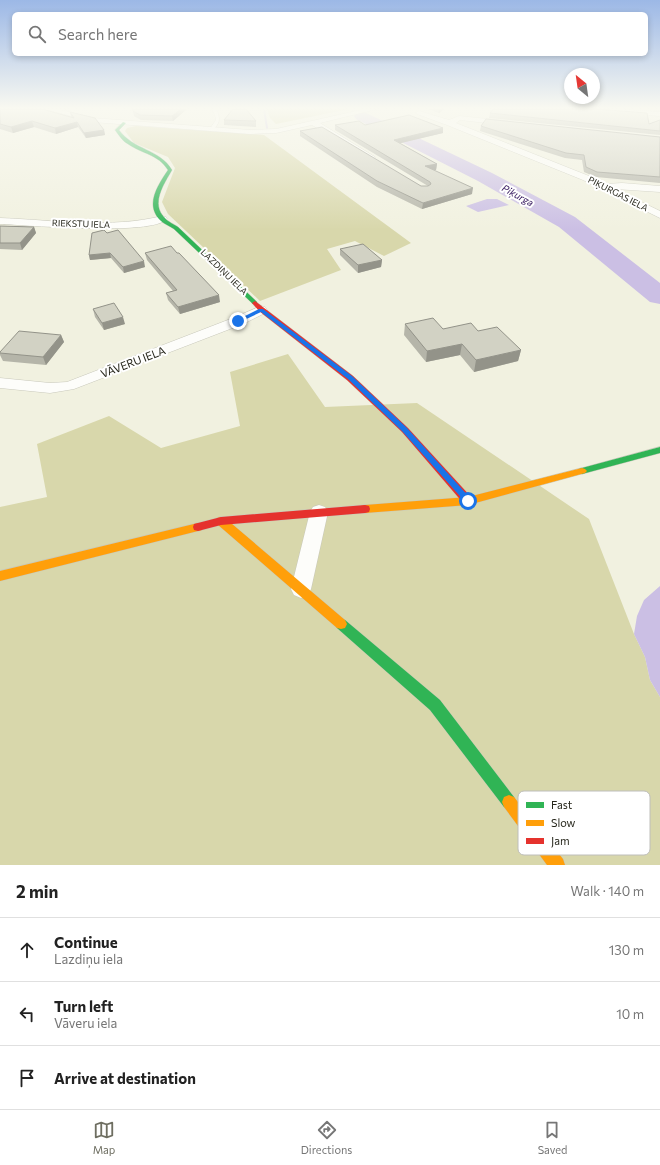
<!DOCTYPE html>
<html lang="en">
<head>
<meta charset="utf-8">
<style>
	body { margin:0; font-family:Commissioner,sans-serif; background:#f2f2f2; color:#222 }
	.compass { position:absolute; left:564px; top:68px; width:36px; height:36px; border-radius:50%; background:#fff; box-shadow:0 2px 6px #0003; rotate:331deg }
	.stop { position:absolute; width:12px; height:12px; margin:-9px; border:3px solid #1a73e8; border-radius:50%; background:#fff }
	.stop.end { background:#1a73e8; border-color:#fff; box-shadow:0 1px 4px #0008 }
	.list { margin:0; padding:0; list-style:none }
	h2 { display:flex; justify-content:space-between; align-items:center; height:52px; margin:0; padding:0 16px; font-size:17px }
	h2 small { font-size:13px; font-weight:400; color:#767676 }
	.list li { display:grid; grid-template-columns:26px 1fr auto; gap:12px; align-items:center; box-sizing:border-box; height:64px; padding:0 16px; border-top:1px solid #e0e0e0 }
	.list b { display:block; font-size:15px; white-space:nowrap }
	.list p { margin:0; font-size:13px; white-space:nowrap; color:#767676 }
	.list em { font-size:13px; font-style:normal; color:#767676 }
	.icon { flex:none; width:22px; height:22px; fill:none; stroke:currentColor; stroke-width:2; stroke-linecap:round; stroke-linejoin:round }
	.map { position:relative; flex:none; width:660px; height:865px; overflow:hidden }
	.search { position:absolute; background:#fff; box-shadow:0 2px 6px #0003; left:12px; right:12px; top:12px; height:44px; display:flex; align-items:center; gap:10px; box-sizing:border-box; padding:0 14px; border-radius:6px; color:#767676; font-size:15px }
	.sheet { height:244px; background:#fff }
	nav { display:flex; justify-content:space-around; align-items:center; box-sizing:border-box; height:56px; border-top:1px solid #e0e0e0; background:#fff; font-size:11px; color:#767676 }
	nav a { display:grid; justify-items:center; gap:2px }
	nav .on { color:#6e6e61 }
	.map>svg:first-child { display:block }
</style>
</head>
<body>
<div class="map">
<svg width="660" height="865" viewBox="0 0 660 865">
	<rect width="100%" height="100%" fill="#f1f1e0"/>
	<path fill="#d8d7ab" d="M267 109H349L276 124 270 118Z
		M136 126 264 135 411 243 384 256 355 241 327 249 341 270 260 301 168 214 162 202 175 168 168 157 134 143 125 131 127 128Z
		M288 354 325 407 417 403 589 519 634 634 645 657 650 680 660 697V865H0V507L47 497 37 444 109 416 161 448 240 426 230 372Z"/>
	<path fill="#cbbfe4" d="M487 199H497L509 205 478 212 466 206Z
		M660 586V697L650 680 645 657 634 634 637 616 644 600Z"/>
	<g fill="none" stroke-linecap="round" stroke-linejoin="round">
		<path fill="#cbbfe4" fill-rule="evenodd" d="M263 109H265L268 128 267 129 266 128Z"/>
		<path fill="#cbbfe4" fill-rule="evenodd" d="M362 111 492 173 575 217 660 283V304L650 302 559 227 478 181 356 119 354 116 356 113Z"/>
		<defs>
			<path id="lane" d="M59 109H66L55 112 53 111Z
				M212 109H216C221 118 220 125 211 131L209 130 216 120 215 115Z"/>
			<path id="street" d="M46 109H57L93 118 250 130 276 129 365 109H377L320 123 375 157 374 159H368L312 125 276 133 250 134 93 122Z
				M579 109H614L660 112V116L582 111Z
				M419 111 449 120 459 116 508 121V125H505L460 120 456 123 589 176 606 184 622 183 660 186V192L615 189 660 211V218L583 180 447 125 417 114 416 113Z
				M162 216 166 217 167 219C152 236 27 225 0 224V218C52 220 111 229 162 216Z
				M261 306 265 307 267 310 265 313 243 324 74 389 50 393 0 388V378L50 383 67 382 233 318Z
				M319 505 325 507 328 512 311 589 308 595 301 598 294 595 291 589 310 512 313 507Z"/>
			<path id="fast" d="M123 122 126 123 119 130C133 150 160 149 172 170 164 184 150 204 165 218 168 222 174 224 178 227L257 302V304H253L174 229C170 226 164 224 161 221 144 205 158 185 168 170 158 154 142 154 128 144 122 141 119 135 115 130Z
				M660 447V453L582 474 579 473 577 471 579 469 582 468Z
				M341 619 345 620 440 700 514 797 516 802 514 807 509 809 504 807 430 710 337 628 335 624 337 620Z"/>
			<path id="slow" d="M582 468 585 469 587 471 585 473 468 505 365 513 361 512 360 509 361 506 365 505 468 497Z
				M221 517 225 518 345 620 347 624 345 628 341 629 337 628 217 524 216 521 217 518Z
				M198 523 202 524 203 527 202 530 0 581V571Z
				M509 795 514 797 563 859 565 865H547L504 807 502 802 504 797Z"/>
			<path id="jam" d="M255 301 353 376 408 428 472 498 473 501 472 504 468 505 464 504 402 432 347 380 259 311 252 303Z
				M365 505 369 506 370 509 369 512 365 513 221 525 198 531 194 530 193 527 194 524 221 517Z"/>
		</defs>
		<use href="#lane" stroke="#c8c8bb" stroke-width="1"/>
		<use href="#street" stroke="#c8c8bb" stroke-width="1"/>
		<use href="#fast" stroke="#c8c8bb" stroke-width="1"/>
		<use href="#slow" stroke="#c8c8bb" stroke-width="1"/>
		<use href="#jam" stroke="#c8c8bb" stroke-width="1"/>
		<use href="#lane" fill="#fdfdfa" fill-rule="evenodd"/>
		<use href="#street" fill="#fdfdfa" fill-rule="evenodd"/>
		<use href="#fast" fill="#30b455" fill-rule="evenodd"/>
		<use href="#slow" fill="#ff9f0a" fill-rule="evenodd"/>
		<use href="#jam" fill="#e5322d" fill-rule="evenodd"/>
	</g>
	<path fill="#b5b5a9" d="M0 109 71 117 70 112 104 130 105 135 86 138 78 127 56 134 34 127 13 133 0 129Z
		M187 109 173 121 141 120 134 116 133 111Z
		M428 109H444L439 113Z
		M490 113 649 124 660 120V135L489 118Z
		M224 120 256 121V127L224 125Z
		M335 125H365L443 133 400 143 437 164 436 170H434L472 194 422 209 377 187 300 136V131L421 186H428L335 130Z
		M481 126 660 137V183L596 177 584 172 582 160 565 158 480 131Z
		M0 226 34 227 36 233 22 250 0 249Z
		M107 233 145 267 124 273 111 258 90 260 89 255Z
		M340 249 382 260 381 267 358 273 340 255Z
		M145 253 220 302 180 314 168 300 166 293 173 291 147 260Z
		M93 309 125 324 104 330 95 317Z
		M405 324 443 329 478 331 521 350 518 361 474 372 460 355 426 362 404 335Z
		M61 335 64 342 46 365 3 361 0 355V352Z"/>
	<path fill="#939389" d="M181 109H187L173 121 172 116Z
		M439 109H444L439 113Z
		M32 121 34 127 13 133 11 127Z
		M77 122 78 127 56 134 55 128Z
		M443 128V133L393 145 394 140Z
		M104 130 105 135 86 138 84 133Z
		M437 164 436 170 425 172V166Z
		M473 188 472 194 422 209 423 203Z
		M34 227 36 233 22 250 20 243Z
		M110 253 111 258 90 260 89 255Z
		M382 260 381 267 358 273V265Z
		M144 261 145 267 124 273 123 267Z
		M219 295 220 302 180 314 178 307Z
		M123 317 125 324 104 330 102 323Z
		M61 335 64 342 46 365 43 357Z
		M462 344 460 355 426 362 427 351Z
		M521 350 518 361 474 372 476 360Z"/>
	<path fill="#d2d2c4" stroke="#939389" d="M0 109H42L74 118 70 112 95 118 104 130 84 133 77 122 55 128 32 121 11 127 0 124Z
		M133 109H181L172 116 140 115 133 111Z
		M233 109H246L256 121 224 120Z
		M493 109H596L647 113 649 124 660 120V131L490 113Z
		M409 115 443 128 394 140 437 164 425 166 473 188 423 203 377 181 300 131 322 127 421 186H428L431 184 430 182 335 125 359 121 365 125Z
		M486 119 660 137V177L597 172 586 167 584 155 566 153 481 126Z
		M0 226 34 227 20 243H0Z
		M104 230 107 233 118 230 144 261 123 267 110 253 89 255 92 233Z
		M363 244 382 260 358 265 340 249Z
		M171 246 177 253H179L219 295 178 307 166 293 177 290 145 253Z
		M114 303 123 317 102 323 93 309Z
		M433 318 443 329 471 323 478 331 497 327 521 350 476 360 462 344 427 351 405 324Z
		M19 331 61 335 43 357 0 353V352Z"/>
	<linearGradient id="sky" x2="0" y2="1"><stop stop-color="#9cb8e6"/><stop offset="0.47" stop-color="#f9f9f1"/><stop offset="1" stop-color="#f9f9f1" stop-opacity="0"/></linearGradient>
	<rect width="660" height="230" fill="url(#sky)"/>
	<path fill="#1a73e8" d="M259 309H263L352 376 407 428 471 499V503H466L402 431 348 379 261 312 240 322 235 321Z"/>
	<g text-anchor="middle" stroke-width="4" stroke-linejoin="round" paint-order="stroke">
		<g font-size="9" fill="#27271c" stroke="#fff">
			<text transform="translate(618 194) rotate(27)" y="3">PIĶURGAS IELA</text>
			<text transform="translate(81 224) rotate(2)" y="3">RIEKSTU IELA</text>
			<text transform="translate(224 272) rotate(44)" y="3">LAZDIŅU IELA</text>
		</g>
		<g font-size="10" font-style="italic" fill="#36195f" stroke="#fff">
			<text transform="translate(518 195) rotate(29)" y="4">Piķurga</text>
		</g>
		<g font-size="11" fill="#27271c" stroke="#fff">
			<text transform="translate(133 362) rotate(-21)" y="4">VĀVERU IELA</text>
		</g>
	</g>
	<rect x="518" y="791" width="132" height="64" rx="6" fill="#fff" stroke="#bebebb" stroke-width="1"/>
	<rect x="526" y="802" width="18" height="6" fill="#30b455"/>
	<rect x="526" y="820" width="18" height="6" fill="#ff9f0a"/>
	<rect x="526" y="838" width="18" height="6" fill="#e5322d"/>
	<g font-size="11" fill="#27271c">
		<text x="551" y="809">Fast</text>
		<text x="551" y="827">Slow</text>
		<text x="551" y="845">Jam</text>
	</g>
</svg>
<svg class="compass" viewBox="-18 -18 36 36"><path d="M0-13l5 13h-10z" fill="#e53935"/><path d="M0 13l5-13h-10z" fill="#767676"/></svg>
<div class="stop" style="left:468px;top:501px"></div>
<div class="stop end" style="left:238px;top:321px"></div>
<div class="search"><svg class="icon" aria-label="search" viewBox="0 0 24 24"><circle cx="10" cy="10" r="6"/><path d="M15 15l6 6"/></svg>Search here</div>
</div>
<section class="sheet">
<h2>2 min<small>Walk · 140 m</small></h2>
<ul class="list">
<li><svg class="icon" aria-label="ahead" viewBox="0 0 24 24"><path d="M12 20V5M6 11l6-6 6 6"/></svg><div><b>Continue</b><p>Lazdiņu iela</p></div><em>130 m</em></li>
<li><svg class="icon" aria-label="left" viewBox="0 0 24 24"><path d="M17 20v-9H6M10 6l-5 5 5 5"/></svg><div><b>Turn left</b><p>Vāveru iela</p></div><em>10 m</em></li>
<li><svg class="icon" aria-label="arrive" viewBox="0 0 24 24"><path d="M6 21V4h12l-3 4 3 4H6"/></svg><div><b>Arrive at destination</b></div></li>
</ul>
</section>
<nav>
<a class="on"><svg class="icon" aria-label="map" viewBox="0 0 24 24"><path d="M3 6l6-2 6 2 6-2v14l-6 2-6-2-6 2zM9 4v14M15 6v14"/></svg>Map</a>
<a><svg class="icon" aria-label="directions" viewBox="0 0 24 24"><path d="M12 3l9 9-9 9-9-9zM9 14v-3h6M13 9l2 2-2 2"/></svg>Directions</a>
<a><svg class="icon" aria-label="saved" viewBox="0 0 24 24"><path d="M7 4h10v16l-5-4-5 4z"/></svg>Saved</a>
</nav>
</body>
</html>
